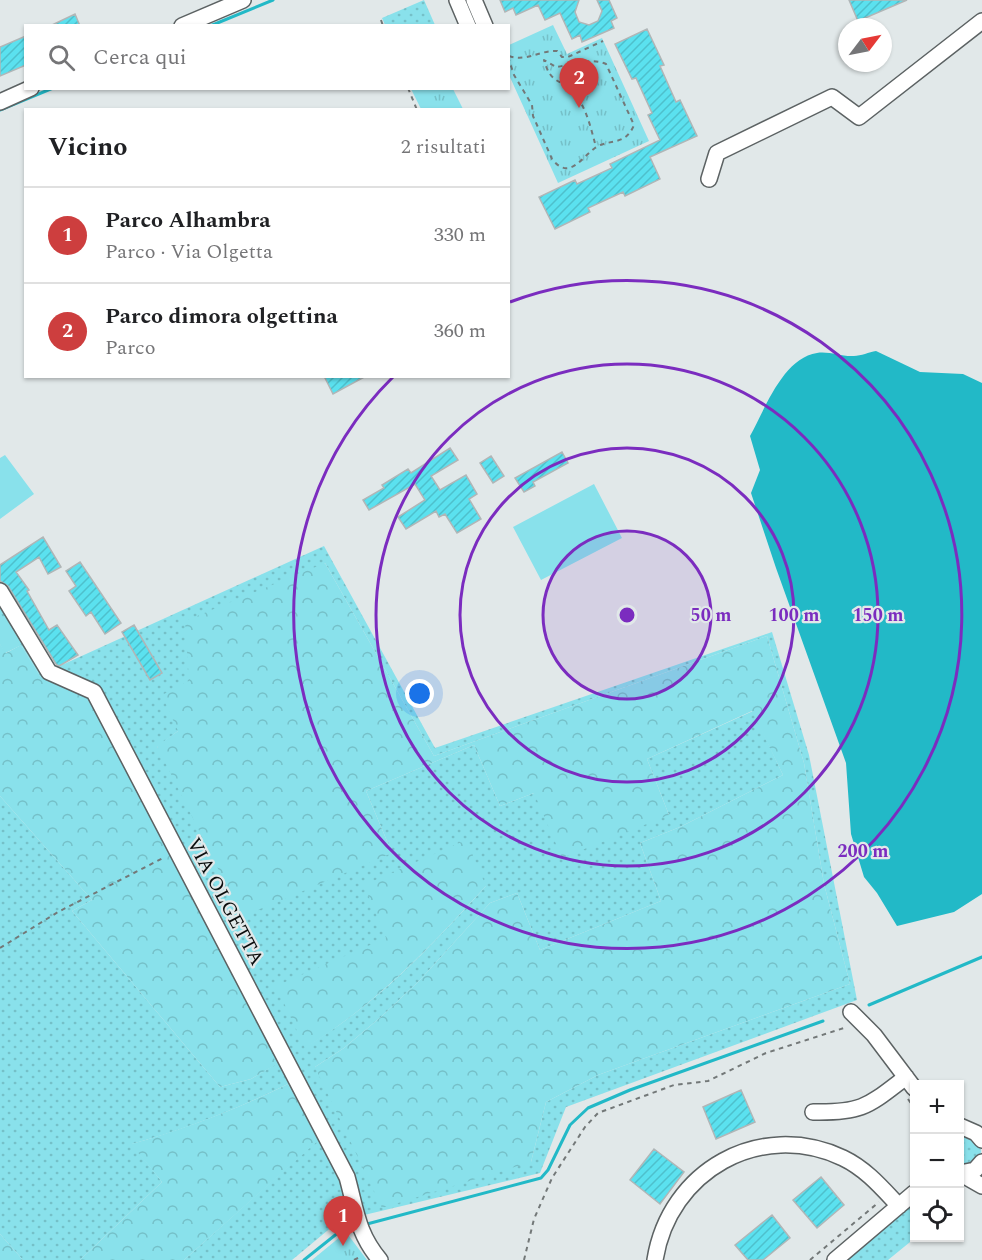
<!DOCTYPE html>
<html lang="it">
<head>
<meta charset="utf-8">
<style>
	body { margin:0; font-family:Spectral,serif; background:#f2f2f2; color:#202124 }
	.controls { position:absolute; right:18px; bottom:18px; display:grid; overflow:hidden; border-radius:0px; box-shadow:0 2px 4px #0004 }
	.controls button { width:54px; height:54px; display:grid; place-items:center; padding:0; border:0; border-bottom:2px solid #e0e0e0; background:#fff; color:#202124; font:30px sans-serif }
	.compass { position:absolute; left:838px; top:18px; width:54px; height:54px; border-radius:50%; background:#fff; box-shadow:0 2px 4px #0004; rotate:58deg }
	.you { position:absolute; left:420px; top:694px; width:21px; height:21px; margin:-15px; border:4px solid #fff; border-radius:50%; background:#1a73e8; box-shadow:0 0 0 9px #1a73e833 }
	.badge { display:grid; place-items:center; width:39px; height:39px; border-radius:50%; background:#cd3e3e; color:#fff; font-size:20px; font-weight:700 }
	.pin { position:absolute; translate:-50% -50px; filter:drop-shadow(0 2px 3px #0008) }
	.pin::after { content:''; position:absolute; top:32px; width:21px; height:18px; background:inherit; clip-path:polygon(0 0,100% 0,50% 100%) }
	.list { margin:0; padding:0; list-style:none }
	h2 { display:flex; justify-content:space-between; align-items:center; height:78px; margin:0; padding:0 24px; font-size:26px }
	h2 small { font-size:20px; font-weight:400; color:#757577 }
	.list li { display:grid; grid-template-columns:39px 1fr auto; gap:18px; align-items:center; box-sizing:border-box; height:96px; padding:0 24px; border-top:2px solid #e0e0e0 }
	.list b { display:block; font-size:22px; white-space:nowrap }
	.list p { margin:0; font-size:20px; white-space:nowrap; color:#757577 }
	.list em { font-size:20px; font-style:normal; color:#757577 }
	.icon { flex:none; width:33px; height:33px; fill:none; stroke:currentColor; stroke-width:2; stroke-linecap:round; stroke-linejoin:round }
	.map { position:relative; flex:none; width:982px; height:1260px; overflow:hidden }
	.search { position:absolute; background:#fff; box-shadow:0 2px 4px #0004; left:24px; top:24px; width:486px; height:66px; display:flex; align-items:center; gap:15px; box-sizing:border-box; padding:0 21px; border-radius:0px; color:#757577; font-size:22px }
	.panel { position:absolute; background:#fff; box-shadow:0 2px 4px #0004; left:24px; top:108px; width:486px; height:270px; border-radius:0px }
	.map>svg:first-child { display:block }
</style>
</head>
<body>
<div class="map">
<svg width="982" height="1260" viewBox="0 0 982 1260">
	<defs>
		<pattern id="grass-dots" width="8" height="8" patternUnits="userSpaceOnUse" patternTransform="scale(1.5)"><rect width="8" height="8" fill="#89e1eb"/><path d="M2 2h.1M6 6h.1" fill="none" stroke="#75c0c8" stroke-width="1.8" stroke-linecap="round"/></pattern>
		<pattern id="forest-crowns" width="20" height="18" patternUnits="userSpaceOnUse" patternTransform="scale(1.5)"><rect width="20" height="18" fill="#89e1eb"/><path d="M2 6a3 3 0 1 1 6 0M12 15a3 3 0 1 1 6 0" fill="none" stroke="#75c0c8"/></pattern>
		<pattern id="park-tufts" width="24" height="20" patternUnits="userSpaceOnUse" patternTransform="scale(1.5)"><rect width="24" height="20" fill="#89e1eb"/><path d="M3 7l-1-3M5 7V3M7 7l1-3M15 17l-1-3M17 17v-4M19 17l1-3" fill="none" stroke="#75c0c8"/></pattern>
		<pattern id="building-hatch" width="6" height="6" patternUnits="userSpaceOnUse" patternTransform="scale(1.5)"><rect width="6" height="6" fill="#5be1ef"/><path d="M-1 1l2-2M0 6l6-6M5 7l2-2" fill="none" stroke="#4ec0cc"/></pattern>
	</defs>
	<rect width="100%" height="100%" fill="#e1e8e9"/>
	<path fill="url(#grass-dots)" fill-rule="evenodd" d="M424 0 435 25H385L382 18Z
		M324 546 435 748 772 632 809 755 857 1000 566 1107 540 1173 339 1221 292 1260H184L318 1140 288 1084C237 1109 187 1129 132 1144L162 1182 80 1260H23L0 1234V796L92 900 72 911 220 1087 251 1079 276 1064 90 698 40 676 21 645 5 653 0 644V607L42 674ZM325 563 434 756 767 636 804 763 824 884 850 984 598 1075 546 1102 531 1162 315 1067 344 1048 382 1016 419 981 490 903 517 893 540 950 661 901 640 843 680 827 783 775 753 711 647 759 669 815 534 793 500 806 474 745 366 791 392 853 157 747 178 731 189 681ZM486 886C431 946 377 1005 305 1047L386 938Z
		M960 1134H967L980 1146 981 1152 976 1163 960 1168Z
		M914 1203 915 1238 888 1260H847Z"/>
	<path fill="url(#forest-crowns)" d="M325 563 434 756 767 636 804 763 824 884 850 984 598 1075 546 1102 531 1162 382 1208 315 1067 344 1048 382 1016 419 981 490 903 517 893 540 950 661 901 640 843 680 827 783 775 752 711 647 759 669 815 562 858 534 793 500 806 474 745 366 791 392 853 242 917 157 746 178 731 162 695 189 681 185 621Z
		M0 644 6 653 21 645 40 676 90 698 277 1064 251 1079 220 1087 72 911 92 900 0 796Z
		M466 840 486 886C430 947 377 1004 305 1048L276 986 386 938 364 885Z
		M288 1084 319 1140 184 1260H80L162 1182 131 1144C186 1129 237 1109 288 1084Z
		M0 1234 23 1260H0Z"/>
	<path fill="url(#park-tufts)" d="M553 25 567 54 602 38 649 141 558 183 509 75V45Z
		M411 89H453L463 109H421Z
		M346 1232 367 1260H312Z"/>
	<path fill="#89e1eb" d="M5 455 34 494 0 519V458Z
		M594 484 622 538 541 580 513 527Z
		M0 613 21 645 5 653 0 644Z"/>
	<path fill="#22b9c7" d="M876 351 920 372 963 374 982 383V894L954 912 897 926 877 893 864 877 851 834 846 763 776 568 751 493 760 470 750 436C765 409 783 358 817 353 829 351 842 357 854 356 861 356 869 352 876 351Z"/>
	<g fill="none" stroke-linecap="round" stroke-linejoin="round">
		<path stroke="#22b9c7" stroke-width="3" d="M210 26 273 0
			M0 110 53 88
			M869 1005 982 957
			M367 1224 541 1178 548 1170 570 1125 588 1108 630 1090 823 1021
			M304 1260 339 1232 351 1228"/>
	</g>
	<path fill="url(#building-hatch)" stroke="#b0b6b7" stroke-width="1.5" d="M500 0H579L575 12 579 22 589 25 598 21 602 11 597 0H609L617 18 611 21 614 28 582 42 580 35 572 39 560 13 545 20 538 5 516 15 513 8 505 12Z
		M849 0H907L858 21Z
		M75 14 80 26H50Z
		M647 29 664 65 660 66 676 102 680 100 697 136 650 157 660 179 625 196 623 192 588 208 590 212 555 229 539 197 575 180 577 184 612 168 610 164 660 140 648 115 652 113 636 78 632 79 615 44Z
		M26 36V65L0 76V47Z
		M324 376H366L333 394Z
		M450 448 458 460 431 476 440 490 466 475 477 494 469 499 481 519 457 533 445 514 439 517 436 511 406 529 398 517 425 500 415 484 369 510 363 500 384 488 382 485 408 469 411 473Z
		M562 452 568 463 533 482 535 486 524 492 515 478Z
		M491 456 504 476 493 483 480 463Z
		M43 537 61 567 48 574 39 557 16 572 29 590 27 591 49 630 57 625 78 655 59 666 56 664 8 586 0 581V565Z
		M80 562 121 623 105 634 91 612 86 616 69 591 76 586 66 571Z
		M134 625 162 673 150 680 122 632Z
		M741 1090 755 1122 716 1139 703 1107Z
		M654 1149 684 1172 660 1204 630 1180Z
		M821 1177 844 1205 817 1228 793 1200Z
		M772 1215 790 1238 763 1260H748L735 1245Z"/>
	<g fill="none" stroke-linecap="round" stroke-linejoin="round">
		<defs>
			<path id="minor" d="M457 0 468 26
				M474 0 485 26
				M182 26 243 0
				M0 102 31 88
				M709 179 717 153 832 97 859 117 982 21
				M0 591 49 672 94 692 347 1177C356 1209 357 1233 380 1260
				M851 1012 874 1035 914 1088
				M813 1112C863 1113 868 1106 906 1077
				M960 1126 976 1133 982 1140
				M960 1173 975 1170 982 1162
				M961 1174 982 1186
				M655 1260C669 1171 760 1119 843 1158 866 1169 882 1188 899 1206
				M835 1260 914 1193"/>
		</defs>
		<use href="#minor" stroke="#5c6263" stroke-width="18"/>
		<path stroke="#737878" stroke-width="2" stroke-dasharray="4.5 4.5" stroke-linecap="butt" d="M381 20 383 26
			M509 56C527 62 540 50 557 51L562 57H568L603 41
			M508 57 514 75 532 105 533 116 552 159C569 181 581 158 595 148 609 138 625 147 634 125L606 64C591 57 571 65 556 67L544 60C551 86 562 78 575 94 587 109 591 129 596 147
			M408 88 417 110
			M0 948 58 912 165 857
			M908 1099 914 1108
			M354 1260 362 1256
			M524 1260 534 1219 552 1178 585 1127 598 1113 674 1085 708 1081 766 1053 847 1027
			M810 1260 879 1202"/>
		<use href="#minor" stroke="#fff" stroke-width="15"/>
	</g>
	<circle cx="627" cy="615" r="84" fill="#7b2cbf" fill-opacity=".12"/>
	<g fill="none" stroke="#7b2cbf" stroke-width="3">
		<circle cx="627" cy="615" r="84"/>
		<circle cx="627" cy="615" r="167"/>
		<circle cx="627" cy="615" r="251"/>
		<path d="M510 302A334 334 0 1 1 393 377"/>
	</g>
	<g text-anchor="middle" stroke-width="4.5" stroke-linejoin="round" paint-order="stroke">
		<g font-size="20" fill="#0a0c0c" stroke="#e1e8e9">
			<text transform="translate(226 901) rotate(62)" y="7">VIA OLGETTA</text>
		</g>
	</g>
	<circle cx="627" cy="615" r="9" fill="#7b2cbf" stroke="#e1e8e9" stroke-width="3"/>
	<g font-size="18" text-anchor="middle" font-weight="bold" fill="#7b2cbf" stroke="#e1e8e9" stroke-width="4.5" stroke-linejoin="round" paint-order="stroke">
		<text x="711" y="621">50 m</text>
		<text x="794" y="621">100 m</text>
		<text x="878" y="621">150 m</text>
		<text x="863" y="857">200 m</text>
	</g>
</svg>
<div class="controls">
<button>+</button>
<button>−</button>
<button><svg class="icon" aria-label="locate" viewBox="0 0 24 24"><circle cx="12" cy="12" r="6"/><path d="M12 2v4M12 18v4M2 12h4M18 12h4"/></svg></button>
</div>
<svg class="compass" viewBox="-18 -18 36 36"><path d="M0-13l5 13h-10z" fill="#e53935"/><path d="M0 13l5-13h-10z" fill="#757577"/></svg>
<div class="you"></div>
<div class="pin badge" style="left:343px;top:1246px">1</div>
<div class="pin badge" style="left:579px;top:108px">2</div>
<div class="search"><svg class="icon" aria-label="search" viewBox="0 0 24 24"><circle cx="10" cy="10" r="6"/><path d="M15 15l6 6"/></svg>Cerca qui</div>
<section class="panel">
<h2>Vicino<small>2 risultati</small></h2>
<ul class="list">
<li><span class="badge">1</span><div><b>Parco Alhambra</b><p>Parco · Via Olgetta</p></div><em>330 m</em></li>
<li><span class="badge">2</span><div><b>Parco dimora olgettina</b><p>Parco</p></div><em>360 m</em></li>
</ul>
</section>
</div>
</body>
</html>
